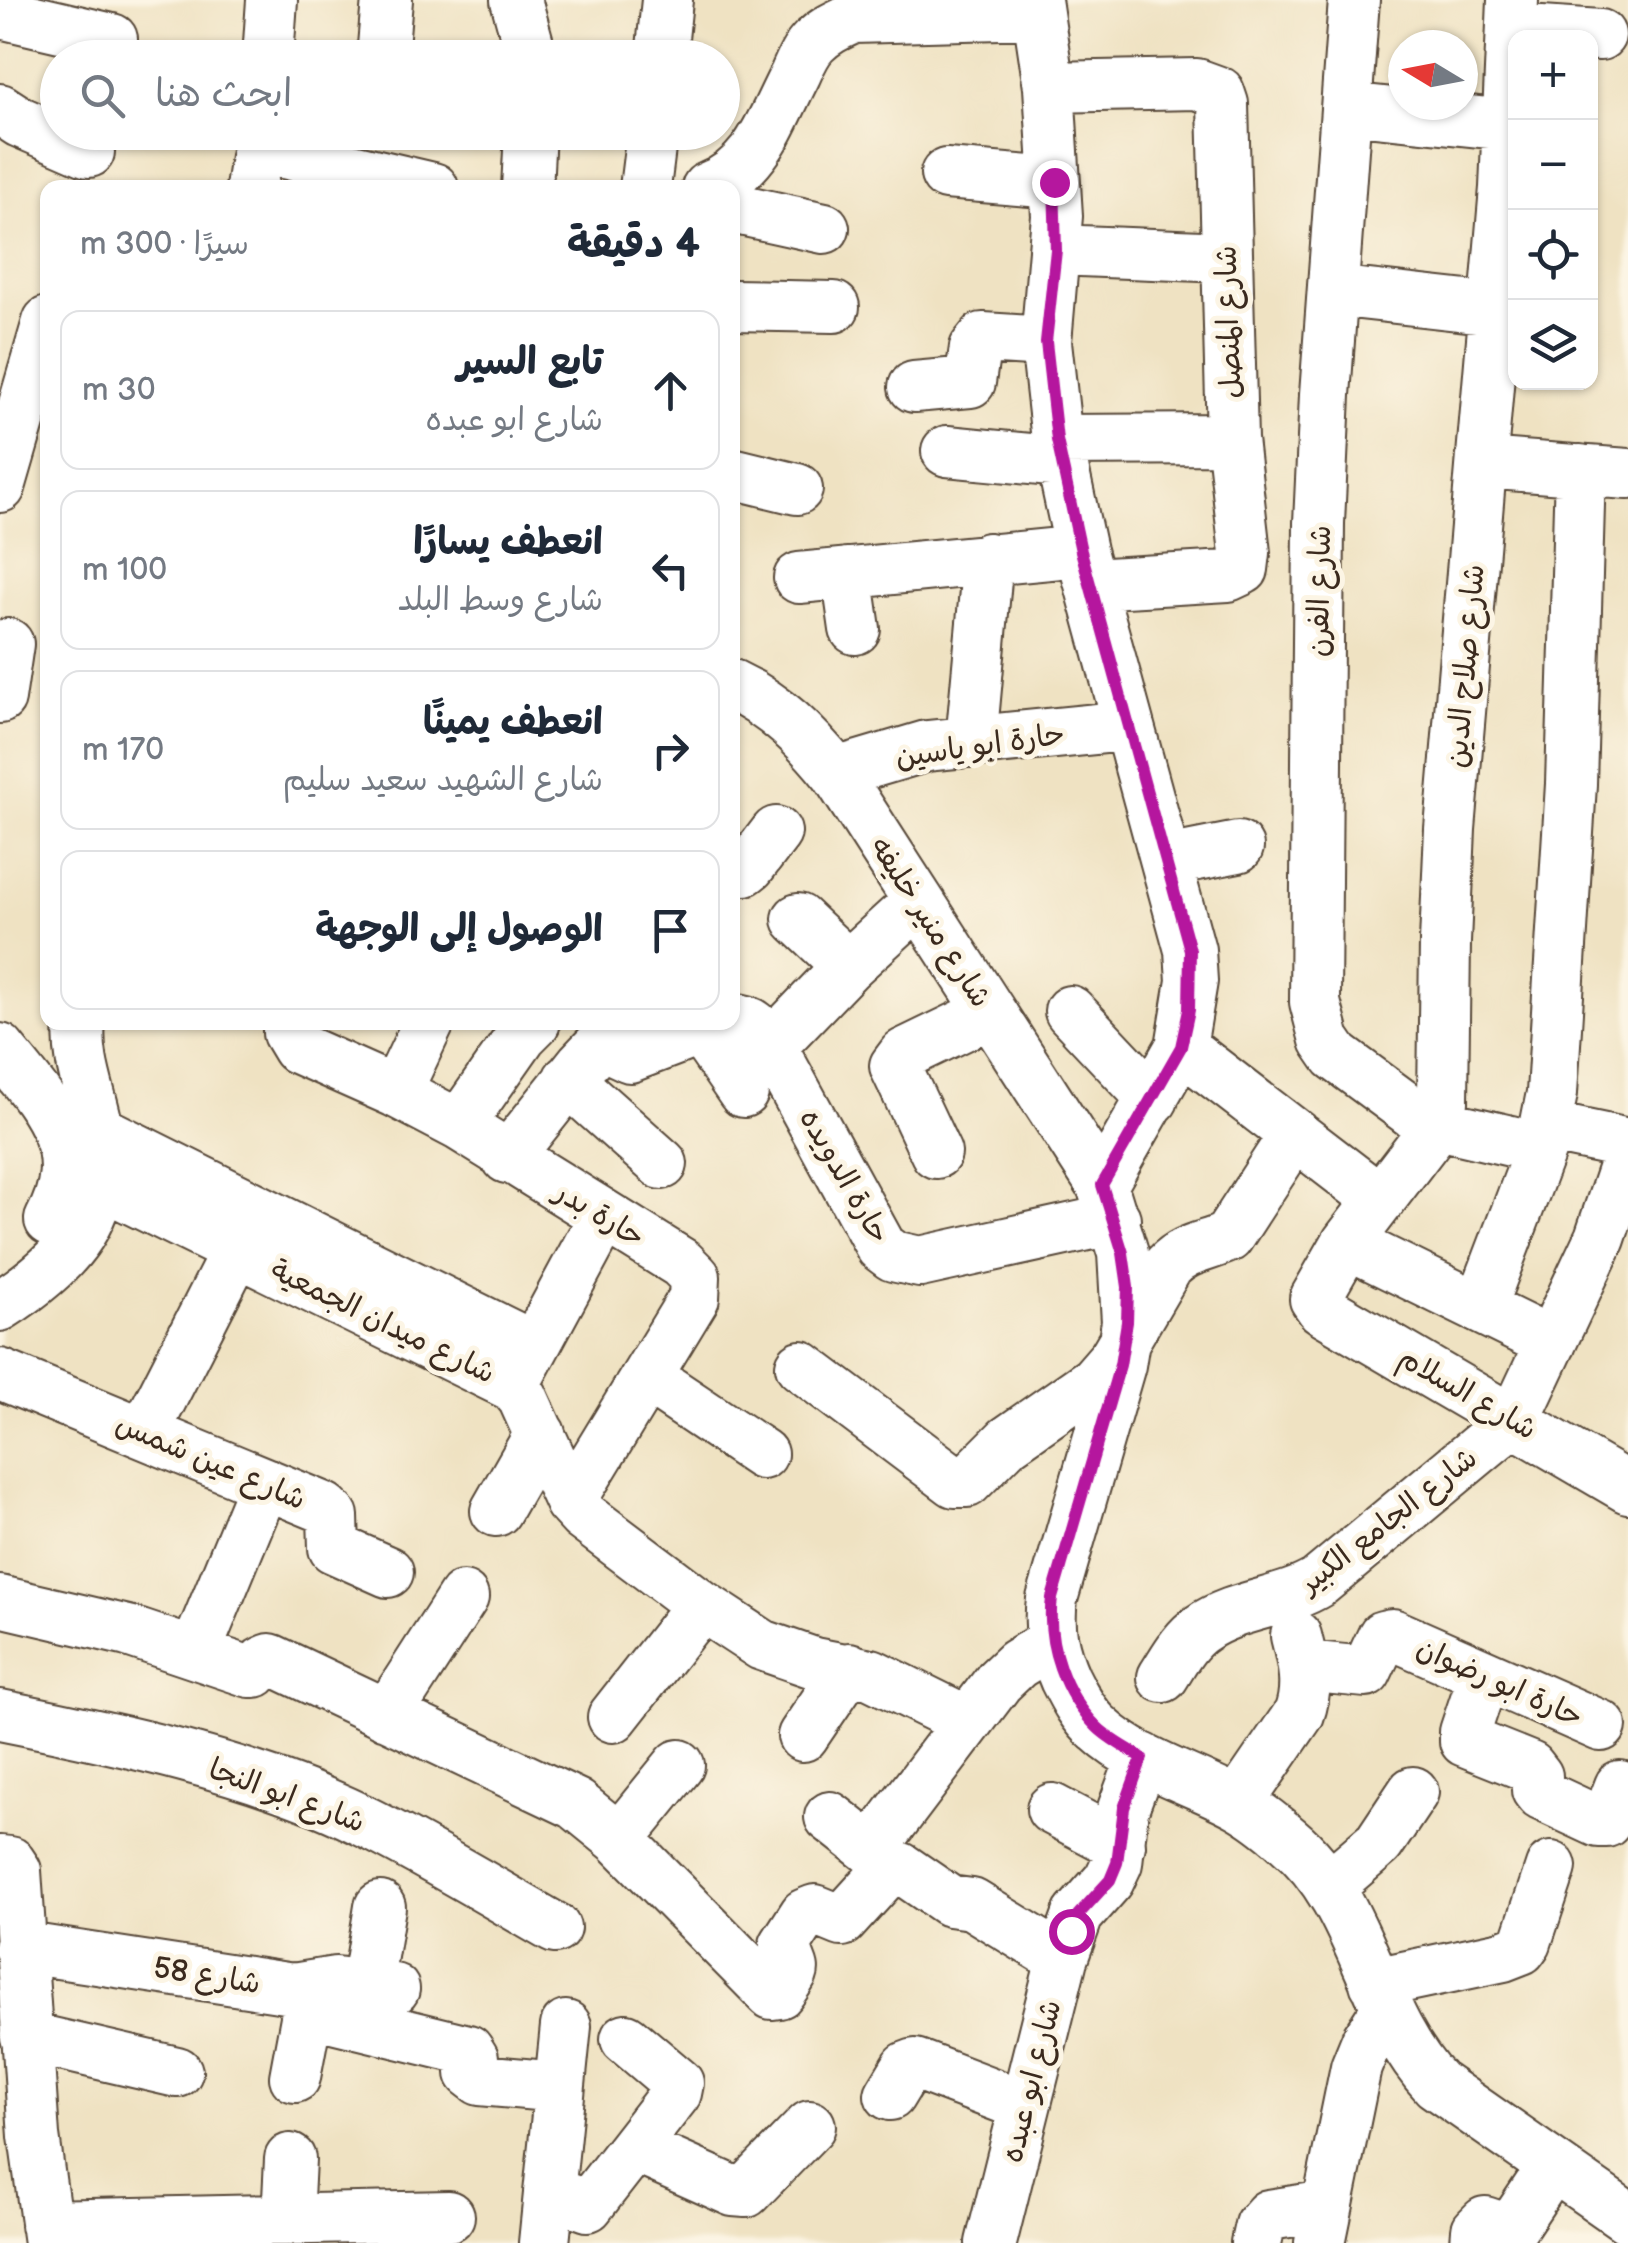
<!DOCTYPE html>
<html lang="ar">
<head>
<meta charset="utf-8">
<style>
	body { margin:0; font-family:"Balsamiq Sans","Playpen Sans Arabic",sans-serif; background:#f2f2f3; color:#1f2937; direction:rtl }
	.controls { position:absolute; right:30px; top:30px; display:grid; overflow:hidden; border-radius:20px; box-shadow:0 2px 8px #0004 }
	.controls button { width:90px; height:90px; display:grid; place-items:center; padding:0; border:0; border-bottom:2px solid #e0e1e3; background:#fff; color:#1f2937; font:50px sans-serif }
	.compass { position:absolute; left:1388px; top:30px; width:90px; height:90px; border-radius:50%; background:#fff; box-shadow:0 2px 8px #0004; rotate:280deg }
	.stop { position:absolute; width:30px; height:30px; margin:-22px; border:8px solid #b5179e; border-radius:50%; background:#fff }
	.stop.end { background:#b5179e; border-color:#fff; box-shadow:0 2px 10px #0008 }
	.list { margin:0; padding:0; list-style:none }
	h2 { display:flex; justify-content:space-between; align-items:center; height:130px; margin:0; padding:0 40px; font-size:42px }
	h2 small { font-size:32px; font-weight:400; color:#747a83 }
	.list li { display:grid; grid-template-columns:65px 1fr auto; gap:30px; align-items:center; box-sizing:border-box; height:160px; margin:0 20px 20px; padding:0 20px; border:2px solid #e0e1e3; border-radius:20px }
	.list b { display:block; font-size:38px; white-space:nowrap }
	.list p { margin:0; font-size:32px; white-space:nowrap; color:#747a83 }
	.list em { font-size:32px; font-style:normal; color:#747a83 }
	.icon { flex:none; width:55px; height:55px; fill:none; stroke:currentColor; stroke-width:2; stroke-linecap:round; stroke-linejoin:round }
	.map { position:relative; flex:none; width:1628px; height:2243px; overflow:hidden; direction:ltr }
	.search { position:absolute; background:#fff; box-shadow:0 2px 8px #0004; left:40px; top:40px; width:700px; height:110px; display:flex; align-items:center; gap:25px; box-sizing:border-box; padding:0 35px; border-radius:55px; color:#747a83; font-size:38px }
	.panel { position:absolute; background:#fff; box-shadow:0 2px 8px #0004; left:40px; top:180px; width:700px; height:850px; border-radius:20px; direction:rtl }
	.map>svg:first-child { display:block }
</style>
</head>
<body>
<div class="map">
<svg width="1628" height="2243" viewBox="0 0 1628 2243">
	<rect width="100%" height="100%" fill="#fcf5e5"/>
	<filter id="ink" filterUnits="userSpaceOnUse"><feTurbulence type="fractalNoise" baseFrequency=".01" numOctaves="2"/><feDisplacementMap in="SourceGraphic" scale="20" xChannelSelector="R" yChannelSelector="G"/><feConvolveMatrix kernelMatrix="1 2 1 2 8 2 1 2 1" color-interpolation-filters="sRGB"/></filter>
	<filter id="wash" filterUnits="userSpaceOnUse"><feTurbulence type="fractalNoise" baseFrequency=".0048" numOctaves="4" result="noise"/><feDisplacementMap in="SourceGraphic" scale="40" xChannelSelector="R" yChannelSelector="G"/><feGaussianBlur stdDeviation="2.25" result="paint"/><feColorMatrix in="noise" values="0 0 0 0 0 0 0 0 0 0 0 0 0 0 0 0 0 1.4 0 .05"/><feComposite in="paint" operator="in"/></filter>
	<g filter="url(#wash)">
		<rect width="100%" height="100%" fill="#efe2c2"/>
	</g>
	<g filter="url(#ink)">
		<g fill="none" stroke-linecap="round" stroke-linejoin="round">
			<defs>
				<path id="minor" d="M516 0 532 58
					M1036 0 1049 87 1057 216 1046 342 1057 440 1081 551 1190 950 1192 981 1181 1047 1102 1185
					M1354 0 1325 395 1319 523 1315 1002 1325 1040 1336 1056 1435 1129
					M1513 0 1505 188 1450 829 1445 942 1443 1102 1438 1124 1347 1243 1315 1299 1322 1309 1628 1488
					M0 13 112 39
					M1512 29 1600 35
					M268 58 272 0
					M382 58 387 0
					M661 58 667 0
					M1049 87 1197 84 1219 92 1223 104 1232 439 1245 553 1243 569 1228 576 1090 584
					M1346 108 1508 125
					M0 109 20 122 89 152
					M258 147 433 188
					M946 174 1054 183
					M251 188 260 132
					M527 188 530 132
					M645 188 652 132
					M707 188C758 169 771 121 795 75 800 64 805 51 814 42 826 30 838 25 853 18L1038 13
					M732 208 824 228
					M1056 250 1226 257
					M1333 291 1494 309
					M732 305 834 307
					M914 387 970 382 975 348 983 338 1046 342
					M1057 440 1232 439
					M947 451 1062 462
					M1483 463 1628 474
					M732 473 797 489
					M0 487 48 322
					M847 573 855 629
					M799 578 1081 551
					M732 685C775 705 807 737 836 773L1102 1185 1123 1253 1127 1322 1120 1365 1052 1599C1048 1629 1053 1651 1065 1679 1074 1697 1084 1716 1099 1729 1138 1765 1194 1779 1239 1804 1257 1814 1273 1827 1288 1840 1364 1903 1369 2013 1436 2084L1628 2218
					M0 698 8 644
					M971 742 988 558
					M836 773 927 746 1126 726
					M1167 861 1238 847
					M732 869 745 870 750 866 776 832
					M798 919 848 966
					M1070 1011 1153 1099
					M732 1019C753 1018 760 1030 771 1046L881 1247 893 1256 920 1262 1115 1219
					M288 1022V1033L297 1048 396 1092 459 1125 681 1263 695 1277 694 1298 570 1502
					M701 1031 743 1092
					M606 1039 617 1051 630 1057 722 1022
					M771 1046 848 966 917 903
					M1181 1047 1380 1200
					M0 1049C44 1104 89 1147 50 1220
					M568 1080 662 1164
					M396 1092 429 1022
					M1438 1124 1541 1148
					M459 1125 522 1035 535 1022
					M1547 1127 1628 1144
					M98 1130 534 1347
					M936 1153 895 1066 904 1054 989 1013
					M507 1158 581 1065 622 1022
					M98 1182 513 1386 523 1398 570 1502 583 1516 701 1605 762 1645 814 1663 871 1674 968 1722
					M1347 1243 1551 1343
					M0 1306C66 1264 114 1215 98 1129 91 1092 76 1061 80 1022
					M1480 1308 1541 1148 1552 1093 1571 784 1580 470
					M801 1366 955 1482H967L1008 1441 1094 1381 1114 1358 1168 1266C1186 1247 1205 1248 1228 1237L1295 1134
					M0 1374 325 1508 333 1516 334 1548 388 1572
					M519 1375 604 1217
					M647 1377 762 1454
					M144 1433 237 1250
					M496 1511 540 1434
					M0 1601 128 1631 250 1672H255L263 1662 270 1659 576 1804 619 1839 772 1994 779 1993C801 1963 792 1975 785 1945L805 1914 815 1910 842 1921 892 1866 901 1868 949 1901 972 1904 1062 1959
					M195 1653 265 1483
					M1304 1666 1366 1672 1383 1636 1392 1634 1601 1726
					M1484 1675 1465 1732V1741L1530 1767 1537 1776V1790L1541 1795 1599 1822H1606L1620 1786
					M1163 1677C1174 1660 1184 1640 1202 1628 1236 1604 1284 1604 1319 1582L1515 1419 1600 1238 1628 1155
					M0 1715C116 1738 254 1767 360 1819 427 1852 490 1891 555 1928
					M387 1715 463 1597
					M613 1717 701 1605
					M803 1736 849 1668
					M1238 1803 1299 1714C1309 1687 1303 1663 1296 1636
					M1052 1809 1120 1845
					M830 1817 892 1866
					M619 1839 679 1765
					M872 1849 999 1681 1017 1664 1051 1643
					M0 1861 10 1862 16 1871 34 2136 49 2243
					M1330 1885 1379 1843 1413 1792
					M19 1947 293 1989 336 1982 394 1989
					M1375 1983 1503 1956 1521 1949 1526 1942 1551 1867
					M367 1986 380 1907
					M308 2011 468 2050 473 2058 471 2073 480 2080 559 2087
					M26 2037 177 2072
					M295 2077 312 1986
					M890 2095 907 2067 915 2064 1025 2106
					M634 2147 733 2191 746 2192 810 2126
					M549 2192 588 2206 676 2093 678 2083 626 2039
					M287 2220 290 2159
					M46 2225 449 2216
					M544 2243 566 2026
					M991 2243 1062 1959 1078 1915 1109 1880 1117 1863 1123 1809 1142 1758
					M1256 2243 1260 2225 1269 2215 1327 2206
					M1320 2243 1356 2067 1367 2040 1387 2009
					M1476 2243 1477 2230 1485 2222 1503 2228 1513 2226 1553 2166"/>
			</defs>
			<use href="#minor" stroke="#564637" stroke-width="54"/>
			<use href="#minor" stroke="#fff" stroke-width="50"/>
		</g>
	</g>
	<g fill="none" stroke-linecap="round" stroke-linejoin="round" filter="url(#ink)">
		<path stroke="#b5179e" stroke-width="12" d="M1054 182 1056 250 1046 342 1057 440 1081 551 1190 950 1189 1010 1181 1047 1102 1185 1123 1253 1128 1287 1127 1322 1120 1365 1052 1598C1046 1644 1064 1694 1097 1727 1109 1739 1127 1748 1142 1758L1124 1808 1117 1863 1110 1880 1078 1915 1071 1931"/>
	</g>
	<g text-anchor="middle" stroke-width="10" stroke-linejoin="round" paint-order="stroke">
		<g font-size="30" fill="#3b2a1e" stroke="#fcf5e5">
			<text transform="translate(1228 322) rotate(-92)" y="10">شارع المنصل</text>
			<text transform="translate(1319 591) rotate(-89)" y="10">شارع الفرن</text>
			<text transform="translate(1465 666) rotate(-85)" y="10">شارع صلاح الدين</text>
			<text transform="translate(980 745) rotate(-8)" y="10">حارة ابو ياسين</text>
			<text transform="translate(931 922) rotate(57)" y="10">شارع منير خليفه</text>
			<text transform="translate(845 1176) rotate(60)" y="10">حارة الدويده</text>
			<text transform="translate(600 1214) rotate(31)" y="10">حارة بدر</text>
			<text transform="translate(383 1321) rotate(26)" y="10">شارع ميدان الجمعية</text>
			<text transform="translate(1468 1393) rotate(30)" y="10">شارع السلام</text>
			<text transform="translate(211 1461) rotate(23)" y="10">شارع عين شمس</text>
			<text transform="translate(1388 1520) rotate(-38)" y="10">شارع الجامع الكبير</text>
			<text transform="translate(1500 1682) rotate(24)" y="10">حارة ابو رضوان</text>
			<text transform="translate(287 1795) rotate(20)" y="10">شارع ابو النجا</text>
			<text transform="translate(207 1975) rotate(9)" y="10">شارع 58</text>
			<text transform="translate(1031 2081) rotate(-76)" y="10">شارع ابو عبده</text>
		</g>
	</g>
</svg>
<div class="controls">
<button>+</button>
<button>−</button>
<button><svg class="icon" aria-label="locate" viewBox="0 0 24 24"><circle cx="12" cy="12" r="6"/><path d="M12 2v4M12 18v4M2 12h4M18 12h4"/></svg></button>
<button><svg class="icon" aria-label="layers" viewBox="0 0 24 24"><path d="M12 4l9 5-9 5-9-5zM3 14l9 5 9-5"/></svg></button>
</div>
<svg class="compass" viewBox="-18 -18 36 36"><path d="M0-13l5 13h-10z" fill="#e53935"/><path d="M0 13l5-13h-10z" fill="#747a83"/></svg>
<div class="stop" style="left:1071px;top:1931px"></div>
<div class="stop end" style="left:1054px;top:182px"></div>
<div class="search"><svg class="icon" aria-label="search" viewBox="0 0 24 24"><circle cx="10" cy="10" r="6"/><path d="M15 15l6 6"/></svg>ابحث هنا</div>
<section class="panel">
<h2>4 دقيقة<small>سيرًا · 300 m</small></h2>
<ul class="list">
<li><svg class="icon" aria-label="ahead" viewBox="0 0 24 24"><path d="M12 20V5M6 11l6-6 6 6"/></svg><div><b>تابع السير</b><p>شارع ابو عبده</p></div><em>30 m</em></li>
<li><svg class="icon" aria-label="left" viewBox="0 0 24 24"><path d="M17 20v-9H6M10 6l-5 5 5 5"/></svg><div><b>انعطف يسارًا</b><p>شارع وسط البلد</p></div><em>100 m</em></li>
<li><svg class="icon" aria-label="right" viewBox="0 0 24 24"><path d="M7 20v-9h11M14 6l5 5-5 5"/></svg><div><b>انعطف يمينًا</b><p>شارع الشهيد سعيد سليم</p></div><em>170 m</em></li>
<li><svg class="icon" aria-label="arrive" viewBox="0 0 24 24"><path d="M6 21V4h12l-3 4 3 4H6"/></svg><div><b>الوصول إلى الوجهة</b></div></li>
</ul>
</section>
</div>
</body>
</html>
